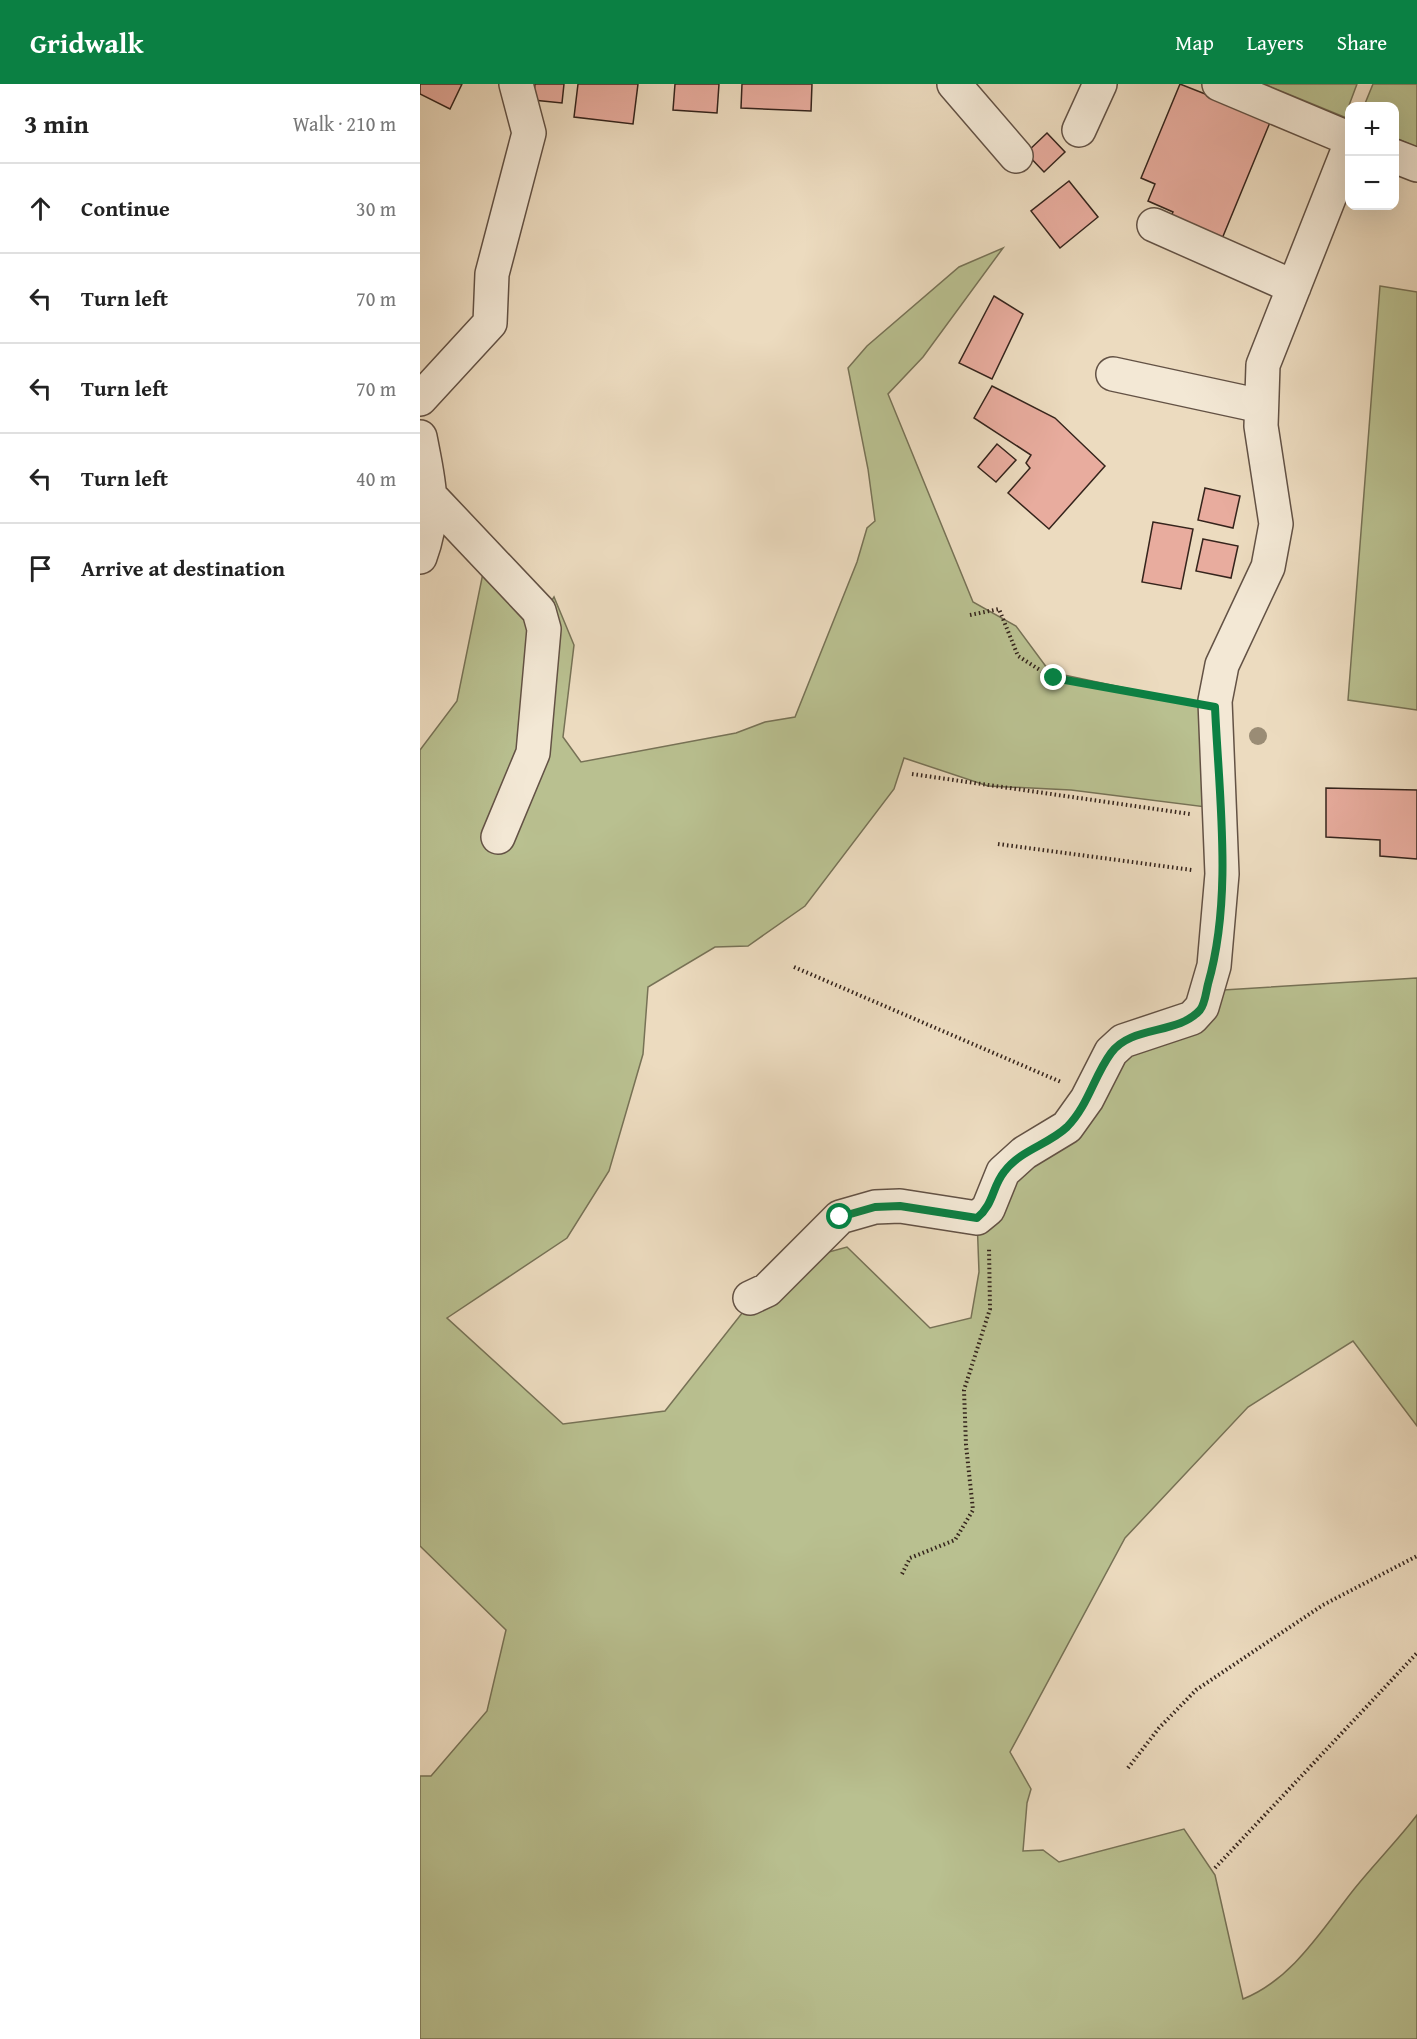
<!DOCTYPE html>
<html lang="en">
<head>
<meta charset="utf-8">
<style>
	body { margin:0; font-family:"Gentium Book Plus",serif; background:#f6f6f6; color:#222 }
	.controls { position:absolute; right:18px; top:18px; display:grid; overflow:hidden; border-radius:12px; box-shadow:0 6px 24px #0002 }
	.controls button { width:54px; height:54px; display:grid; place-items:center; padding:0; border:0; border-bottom:2px solid #e0e0e0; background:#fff; color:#222; font:30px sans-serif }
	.stop { position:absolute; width:18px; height:18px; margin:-14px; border:4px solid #0b8043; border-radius:50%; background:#fff }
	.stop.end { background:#0b8043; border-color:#fff; box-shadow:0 2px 6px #0008 }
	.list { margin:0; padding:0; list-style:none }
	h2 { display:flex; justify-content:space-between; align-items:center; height:78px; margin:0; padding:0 24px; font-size:26px }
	h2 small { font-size:20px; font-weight:400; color:#767676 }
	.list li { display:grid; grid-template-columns:39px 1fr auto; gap:18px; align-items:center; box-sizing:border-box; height:90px; padding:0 24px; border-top:2px solid #e0e0e0 }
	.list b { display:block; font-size:22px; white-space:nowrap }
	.list em { font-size:20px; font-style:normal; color:#767676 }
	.icon { flex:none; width:33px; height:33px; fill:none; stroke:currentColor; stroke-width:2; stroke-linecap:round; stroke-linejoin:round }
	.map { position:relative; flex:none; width:997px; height:1955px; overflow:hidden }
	header { display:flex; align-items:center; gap:36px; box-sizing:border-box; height:84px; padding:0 30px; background:#0b8043; color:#fff }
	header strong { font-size:28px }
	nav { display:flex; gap:33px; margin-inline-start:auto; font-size:21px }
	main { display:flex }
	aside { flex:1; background:#fff }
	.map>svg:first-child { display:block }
</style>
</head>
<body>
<header>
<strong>Gridwalk</strong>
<nav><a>Map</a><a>Layers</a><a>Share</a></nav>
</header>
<main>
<aside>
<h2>3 min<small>Walk · 210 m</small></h2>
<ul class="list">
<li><svg class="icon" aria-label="ahead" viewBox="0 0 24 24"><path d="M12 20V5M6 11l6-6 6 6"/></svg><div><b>Continue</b></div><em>30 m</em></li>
<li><svg class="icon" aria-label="left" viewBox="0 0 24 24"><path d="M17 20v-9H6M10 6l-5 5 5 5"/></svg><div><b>Turn left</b></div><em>70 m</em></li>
<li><svg class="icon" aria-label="left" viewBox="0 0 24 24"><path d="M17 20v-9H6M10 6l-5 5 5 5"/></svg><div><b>Turn left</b></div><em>70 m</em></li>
<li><svg class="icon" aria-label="left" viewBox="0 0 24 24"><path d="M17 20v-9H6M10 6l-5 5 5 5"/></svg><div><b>Turn left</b></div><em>40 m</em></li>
<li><svg class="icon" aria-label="arrive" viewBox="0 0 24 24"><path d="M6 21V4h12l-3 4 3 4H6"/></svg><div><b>Arrive at destination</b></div></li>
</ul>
</aside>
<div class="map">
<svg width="997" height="1955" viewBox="0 0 997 1955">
	<rect width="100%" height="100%" fill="#ecdbbf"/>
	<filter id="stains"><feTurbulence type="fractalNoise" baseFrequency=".00333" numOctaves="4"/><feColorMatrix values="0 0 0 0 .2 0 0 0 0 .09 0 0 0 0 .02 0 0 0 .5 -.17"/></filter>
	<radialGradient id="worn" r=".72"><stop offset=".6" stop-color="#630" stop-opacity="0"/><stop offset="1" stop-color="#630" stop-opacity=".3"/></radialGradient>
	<path fill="#b9c090" stroke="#777256" stroke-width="1.5" d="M844 0H937L928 24 929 35Z
		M953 0H997V63L975 54 974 22H944Z
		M583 164 503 273 468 310 553 518 596 542 630 588 795 623 786 723 651 706 568 702 484 674 474 705 385 822 328 862 295 863 228 903 223 970 189 1087 147 1154 27 1234 143 1340 245 1327 330 1219 387 1174 427 1163 510 1244 551 1234 559 1188 557 1134 639 1039 691 968 787 907 997 894V1342L933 1257 828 1323 705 1454 590 1668 611 1705 607 1719 603 1767 623 1766 639 1778 764 1745 795 1791 823 1915C872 1896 903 1844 935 1804 955 1779 978 1756 997 1731V1955H0V1692H11L67 1627 86 1546 0 1462V666L37 617 64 484 119 527 104 581 121 534 134 513 154 561 143 653 161 678 316 649 345 638 375 633 437 478 447 444 455 437 448 385 428 284 447 262 539 183Z
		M960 202 997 208V626L928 616Z"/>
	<path fill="#e8ac9e" stroke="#35241c" stroke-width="1.5" d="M0 0H42L30 25 0 10Z
		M115 0H144L142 19 113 16Z
		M158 0H218L213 40 154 33Z
		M255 0H299L297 29 253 26Z
		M322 0H392L391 27 321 24Z
		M760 0 851 36 799 162 748 140 753 128 728 117 735 100 721 94Z
		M627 49 645 68 624 88 606 69Z
		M649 97 678 133 640 164 611 127Z
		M574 212 603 230 572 295 539 279Z
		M572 302 635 334 685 382 629 445 588 409 610 384 606 379 611 371 554 334Z
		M577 360 596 376 576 398 558 383Z
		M785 404 820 412 813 444 778 436Z
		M733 438 773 445 761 505 722 498Z
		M783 455 818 462 811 494 776 487Z
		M906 704 997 706V775L960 772V756L906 753Z"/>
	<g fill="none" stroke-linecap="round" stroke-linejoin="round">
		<defs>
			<path id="minor" d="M534 0 596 72
				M799 0 930 55
				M659 46 680 0
				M974 72 997 81
				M734 141 874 203
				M693 290 841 322
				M0 315 70 239 72 190 109 49 96 0
				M0 353C9 399 17 427 0 473
				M12 414 119 527 124 545 113 669 78 753
				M330 1214 347 1206 420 1133 455 1123 480 1122 557 1134 568 1125 583 1088 604 1069 647 1043 667 1015 691 968 703 957 772 934 782 923 794 882 802 790 795 617 802 581 848 483 856 440 841 342 843 281 930 61"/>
		</defs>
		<use href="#minor" stroke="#635245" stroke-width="36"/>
		<path stroke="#35241c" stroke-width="4" stroke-dasharray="1.5 3" stroke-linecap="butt" d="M550 531 579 525 598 572 634 595 764 618
			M492 690 770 730
			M578 760 772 786
			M374 883 641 998
			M482 1490 490 1474 535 1456 553 1426 546 1361 544 1306 570 1225 569 1163
			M708 1684 739 1644 776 1606 903 1521 997 1472
			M795 1784 997 1569"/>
		<use href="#minor" stroke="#f3e8d5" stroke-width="33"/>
	</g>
	<circle fill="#9a8c75" cx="838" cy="652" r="9"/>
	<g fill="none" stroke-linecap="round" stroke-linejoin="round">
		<path stroke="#0b8043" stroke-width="8" d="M420 1133 455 1123 480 1122 557 1134C574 1120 572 1103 584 1088 600 1066 628 1061 647 1043 668 1022 674 992 691 969 711 941 758 951 780 926 785 920 786 908 788 900 813 813 799 713 795 623L634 594"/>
	</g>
	<rect width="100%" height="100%" filter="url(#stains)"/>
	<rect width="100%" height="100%" fill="url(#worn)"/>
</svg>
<div class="controls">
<button>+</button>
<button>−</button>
</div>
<div class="stop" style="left:420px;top:1133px"></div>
<div class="stop end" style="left:634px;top:594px"></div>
</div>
</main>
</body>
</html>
